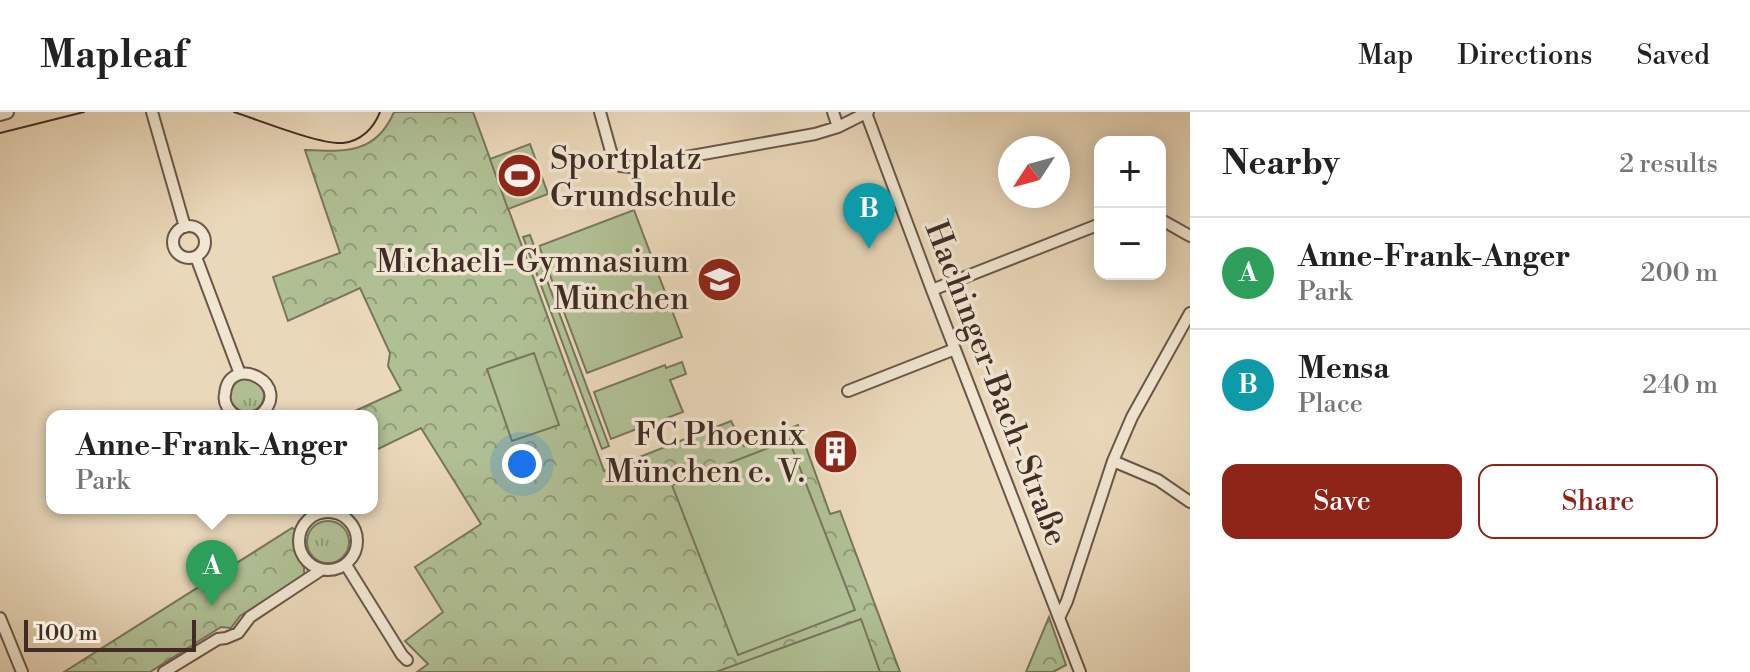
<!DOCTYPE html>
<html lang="en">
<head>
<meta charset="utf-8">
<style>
	body { margin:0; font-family:"Libre Bodoni",serif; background:#f2f2f2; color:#222 }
	.controls { position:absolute; right:24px; top:24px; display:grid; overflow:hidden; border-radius:16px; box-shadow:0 4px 20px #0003 }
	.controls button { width:72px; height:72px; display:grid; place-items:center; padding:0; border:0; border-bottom:2px solid #e0e0e0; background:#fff; color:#222; font:40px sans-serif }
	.compass { position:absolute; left:998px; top:24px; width:72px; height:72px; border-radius:50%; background:#fff; box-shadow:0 4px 20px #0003; rotate:234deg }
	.scale { position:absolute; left:24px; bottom:20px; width:172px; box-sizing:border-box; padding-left:8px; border:4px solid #402c25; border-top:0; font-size:22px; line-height:28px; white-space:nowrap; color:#402c25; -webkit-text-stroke:6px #f1e6d2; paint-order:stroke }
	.you { position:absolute; left:522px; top:352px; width:28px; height:28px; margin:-20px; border:6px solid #fff; border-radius:50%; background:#1a73e8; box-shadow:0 0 0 12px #1a73e833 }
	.badge { display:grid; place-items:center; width:52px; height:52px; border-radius:50%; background:#8f2418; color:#fff; font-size:26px; font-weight:700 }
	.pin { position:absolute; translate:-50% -66px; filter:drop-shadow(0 2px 4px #0008) }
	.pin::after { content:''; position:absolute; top:42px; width:28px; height:24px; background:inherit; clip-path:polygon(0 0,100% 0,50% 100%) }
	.popup { position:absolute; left:46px; top:298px; width:332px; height:104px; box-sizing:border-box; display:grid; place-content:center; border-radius:16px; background:#fff; filter:drop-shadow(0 2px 6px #0005); font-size:26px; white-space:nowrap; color:#767676 }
	.popup b { font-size:30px; color:#222 }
	.popup::after { content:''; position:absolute; left:50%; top:100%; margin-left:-16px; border:16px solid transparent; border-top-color:#fff }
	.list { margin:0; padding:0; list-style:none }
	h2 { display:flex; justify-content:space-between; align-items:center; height:104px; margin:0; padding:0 32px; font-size:34px }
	h2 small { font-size:26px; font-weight:400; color:#767676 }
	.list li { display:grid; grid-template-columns:52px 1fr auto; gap:24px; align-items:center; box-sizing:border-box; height:112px; padding:0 32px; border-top:2px solid #e0e0e0 }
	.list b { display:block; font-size:30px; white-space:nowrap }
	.list p { margin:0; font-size:26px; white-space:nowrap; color:#767676 }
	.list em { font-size:26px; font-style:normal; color:#767676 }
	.actions { display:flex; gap:16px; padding:24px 32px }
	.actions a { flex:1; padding:18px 0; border:2px solid #8f2418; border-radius:16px; text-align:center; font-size:28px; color:#8f2418 }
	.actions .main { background:#8f2418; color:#fff }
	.map { position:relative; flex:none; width:1190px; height:560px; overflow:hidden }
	header { display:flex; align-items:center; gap:48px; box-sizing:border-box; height:112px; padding:0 40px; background:#fff; border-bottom:2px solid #e0e0e0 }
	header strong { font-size:38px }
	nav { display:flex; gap:44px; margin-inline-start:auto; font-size:28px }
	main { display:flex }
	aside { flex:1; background:#fff }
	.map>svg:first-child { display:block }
</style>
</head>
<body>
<header>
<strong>Mapleaf</strong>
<nav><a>Map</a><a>Directions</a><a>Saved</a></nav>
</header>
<main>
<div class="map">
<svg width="1190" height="560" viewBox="0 0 1190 560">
	<defs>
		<pattern id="grass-tufts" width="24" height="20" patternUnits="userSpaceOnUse" patternTransform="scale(2)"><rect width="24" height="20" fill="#b0c095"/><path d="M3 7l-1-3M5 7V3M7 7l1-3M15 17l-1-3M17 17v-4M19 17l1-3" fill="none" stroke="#919c79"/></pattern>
		<pattern id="park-crowns" width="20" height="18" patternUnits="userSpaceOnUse" patternTransform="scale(2)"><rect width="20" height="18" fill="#b0c095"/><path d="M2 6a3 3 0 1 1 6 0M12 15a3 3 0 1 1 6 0" fill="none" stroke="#919c79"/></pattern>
	</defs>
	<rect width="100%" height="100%" fill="#ead8ba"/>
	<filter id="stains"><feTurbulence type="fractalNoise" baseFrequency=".0025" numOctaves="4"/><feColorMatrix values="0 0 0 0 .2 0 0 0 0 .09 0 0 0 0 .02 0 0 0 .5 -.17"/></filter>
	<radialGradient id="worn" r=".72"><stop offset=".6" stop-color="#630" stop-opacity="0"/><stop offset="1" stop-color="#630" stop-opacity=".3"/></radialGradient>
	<path fill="url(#grass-tufts)" stroke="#78765d" stroke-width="2" d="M230 283a17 17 0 1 1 34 0a17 17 0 1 1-34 0Z
		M307 430a21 21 0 1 1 42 0a21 21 0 1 1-42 0Z"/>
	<path fill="url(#park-crowns)" stroke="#78765d" stroke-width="2" d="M394 0H473L604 359 731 309 744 334 798 313 830 402 840 399 900 560H417L428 552 405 529 443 500 415 455 481 412 421 316 372 340V304H344L401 278 388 254 390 241 360 176 288 209 273 165 340 141 305 38C345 40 376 42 394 0Z
		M292 416 296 418C292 433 294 443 304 455V464L240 504 231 516 221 515 150 560H64Z
		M1049 505 1066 553 1053 560H1026Z"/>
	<path fill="#b0c095" stroke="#78765d" stroke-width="2" d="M530 32 548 82 508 97 490 47Z
		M634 98 682 225 587 261 539 134Z
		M530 123 609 334 602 337 523 125Z
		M534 241 559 313 512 329 487 257Z
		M682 250 686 262 670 268 683 300 664 307 665 313 656 317 652 311 611 327 594 280 665 253 666 256Z
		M789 328 855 498 738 543 672 373Z
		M861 507 880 560H716Z"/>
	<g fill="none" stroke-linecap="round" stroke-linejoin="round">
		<defs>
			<path id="minor" d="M152 0 185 115
				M600 0 612 43 620 54 630 55 815 22 838 15 868 0
				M833 0 838 15
				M866 1 932 178 1080 560
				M1160 107 1190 124
				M173 130a16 16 0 1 1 32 0a16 16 0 1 1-32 0Z
				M196 145 240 262
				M932 178 1100 112
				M848 279 955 237
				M236 304C228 298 223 291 225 282 229 239 297 273 259 304
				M1113 349 1158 368 1190 390
				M299 429a29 29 0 1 1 58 0a29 29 0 1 1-58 0Z
				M346 453 402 543 407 548
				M0 506 22 560
				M1059 506 1067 489 1113 349 1132 305 1190 201
				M164 560 218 527 226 526 238 521 250 505 321 458"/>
			<path id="tertiary" d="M0 2 7 0"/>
		</defs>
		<use href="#minor" stroke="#6a574a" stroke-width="14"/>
		<use href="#tertiary" stroke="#6a574a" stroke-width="16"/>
		<use href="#minor" stroke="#f1e6d2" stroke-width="10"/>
		<use href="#tertiary" stroke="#f1e6d2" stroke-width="12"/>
		<path stroke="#402c25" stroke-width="2" d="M234 0C259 8 320 33 343 31 361 29 374 16 380 0
			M0 21 84 0"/>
	</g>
	<defs>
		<symbol id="stadium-disc" viewBox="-11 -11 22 22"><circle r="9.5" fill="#8f2418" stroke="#f1e6d2"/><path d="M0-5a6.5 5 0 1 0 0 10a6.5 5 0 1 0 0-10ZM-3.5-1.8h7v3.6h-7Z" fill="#fff"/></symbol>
		<symbol id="school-disc" viewBox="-11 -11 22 22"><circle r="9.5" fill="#8f2418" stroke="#f1e6d2"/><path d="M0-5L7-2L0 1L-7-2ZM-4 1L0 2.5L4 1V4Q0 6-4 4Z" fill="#fff"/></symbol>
		<symbol id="building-disc" viewBox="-11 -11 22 22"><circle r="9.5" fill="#8f2418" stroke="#f1e6d2"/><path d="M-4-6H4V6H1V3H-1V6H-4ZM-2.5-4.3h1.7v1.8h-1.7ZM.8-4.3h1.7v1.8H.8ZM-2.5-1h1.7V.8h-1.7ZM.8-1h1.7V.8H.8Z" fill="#fff"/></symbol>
	</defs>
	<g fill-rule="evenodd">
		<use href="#stadium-disc" x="494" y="38" width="51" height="51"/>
		<use href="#school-disc" x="694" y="142" width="51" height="51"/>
		<use href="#building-disc" x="810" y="314" width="51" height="51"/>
	</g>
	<g text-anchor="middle" stroke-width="7" stroke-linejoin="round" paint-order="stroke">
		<g font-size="32" fill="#402c25" stroke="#f1e6d2" text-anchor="end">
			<text x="550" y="57" text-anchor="start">Sportplatz<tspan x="550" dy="37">Grundschule</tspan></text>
			<text x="689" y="160">Michaeli-Gymnasium<tspan x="689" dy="37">München</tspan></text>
			<text x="805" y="333">FC Phoenix<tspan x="805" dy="37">München e. V.</tspan></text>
		</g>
		<g font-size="32" fill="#402c25" stroke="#f1e6d2">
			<text transform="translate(997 271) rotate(69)" y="11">Hachinger-Bach-Straße</text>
		</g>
	</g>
	<rect width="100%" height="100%" filter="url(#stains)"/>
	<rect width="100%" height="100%" fill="url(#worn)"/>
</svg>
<div class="controls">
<button>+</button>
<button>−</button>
</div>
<svg class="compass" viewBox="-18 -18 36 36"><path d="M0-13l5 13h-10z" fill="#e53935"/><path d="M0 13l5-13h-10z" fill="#767676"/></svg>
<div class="scale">100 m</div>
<div class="you"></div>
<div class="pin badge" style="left:212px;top:494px;background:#2e9e5b">A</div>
<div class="popup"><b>Anne-Frank-Anger</b>Park</div>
<div class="pin badge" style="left:869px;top:137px;background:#0f9aa8">B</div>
</div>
<aside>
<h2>Nearby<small>2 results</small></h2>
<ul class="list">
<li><span class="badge" style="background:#2e9e5b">A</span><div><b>Anne-Frank-Anger</b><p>Park</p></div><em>200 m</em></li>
<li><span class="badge" style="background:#0f9aa8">B</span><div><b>Mensa</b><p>Place</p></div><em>240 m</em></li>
</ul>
<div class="actions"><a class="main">Save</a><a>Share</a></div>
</aside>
</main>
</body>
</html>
